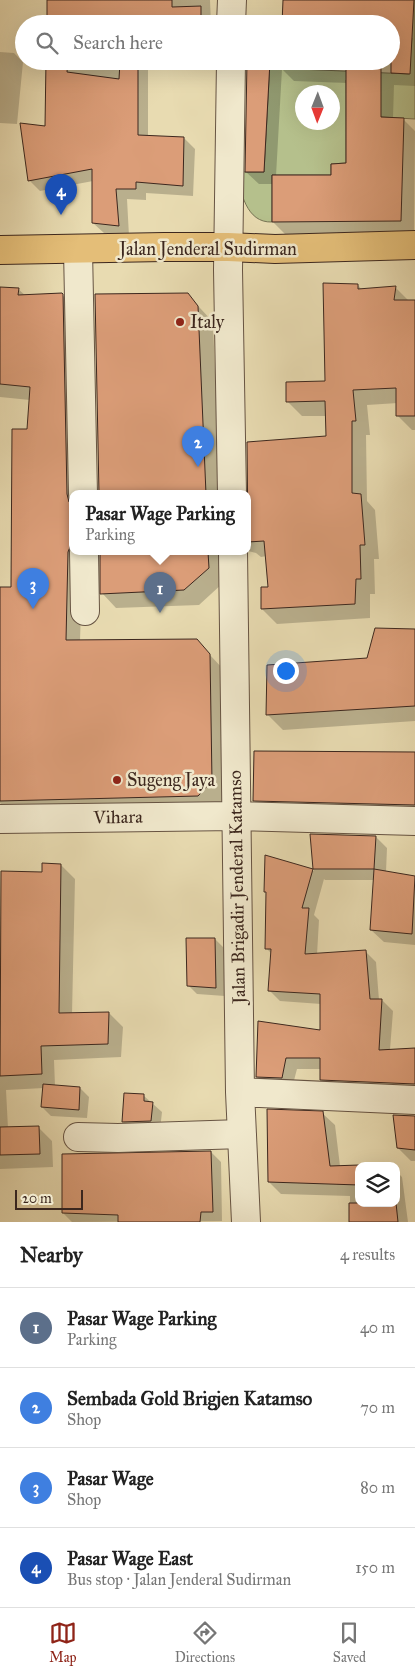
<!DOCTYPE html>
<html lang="en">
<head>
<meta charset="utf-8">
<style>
	body { margin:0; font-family:"IM FELL Great Primer",serif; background:#f2f2f2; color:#222 }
	.controls { position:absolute; right:15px; bottom:15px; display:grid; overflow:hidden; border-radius:10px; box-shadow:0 5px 20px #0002 }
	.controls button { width:45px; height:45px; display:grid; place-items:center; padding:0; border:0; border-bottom:1px solid #e0e0e0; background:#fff; color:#222; font:25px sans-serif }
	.compass { position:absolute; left:295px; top:85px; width:45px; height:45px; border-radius:50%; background:#fff; box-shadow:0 5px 20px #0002; rotate:181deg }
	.scale { position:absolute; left:15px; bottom:12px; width:68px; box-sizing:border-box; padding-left:5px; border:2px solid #3c271e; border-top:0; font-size:14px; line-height:18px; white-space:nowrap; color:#3c271e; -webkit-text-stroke:4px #f0e8cc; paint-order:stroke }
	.you { position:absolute; left:285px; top:670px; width:18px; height:18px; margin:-12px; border:4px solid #fff; border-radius:50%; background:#1a73e8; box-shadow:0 0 0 8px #1a73e833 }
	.badge { display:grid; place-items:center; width:32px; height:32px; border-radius:50%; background:#8f2418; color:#fff; font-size:16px; font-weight:700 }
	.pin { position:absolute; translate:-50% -41px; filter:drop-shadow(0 1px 2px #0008) }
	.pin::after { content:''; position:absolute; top:26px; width:18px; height:15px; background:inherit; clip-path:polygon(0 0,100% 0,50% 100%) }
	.popup { position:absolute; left:69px; top:490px; width:182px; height:65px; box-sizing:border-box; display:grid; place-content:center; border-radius:10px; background:#fff; filter:drop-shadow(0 1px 4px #0005); font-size:16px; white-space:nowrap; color:#767676 }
	.popup b { font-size:19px; color:#222 }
	.popup::after { content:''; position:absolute; left:50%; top:100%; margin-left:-10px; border:10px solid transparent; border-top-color:#fff }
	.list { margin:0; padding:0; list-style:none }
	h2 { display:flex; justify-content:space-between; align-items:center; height:65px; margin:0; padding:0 20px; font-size:21px }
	h2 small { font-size:16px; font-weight:400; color:#767676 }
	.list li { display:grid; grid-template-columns:32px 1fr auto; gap:15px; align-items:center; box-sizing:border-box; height:80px; padding:0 20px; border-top:1px solid #e0e0e0 }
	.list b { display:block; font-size:19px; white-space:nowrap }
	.list p { margin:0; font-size:16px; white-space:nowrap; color:#767676 }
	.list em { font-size:16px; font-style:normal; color:#767676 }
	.icon { flex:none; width:28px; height:28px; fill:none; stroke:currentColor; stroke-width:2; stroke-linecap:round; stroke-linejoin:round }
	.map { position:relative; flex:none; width:415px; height:1222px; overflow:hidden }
	.search { position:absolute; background:#fff; box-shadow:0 5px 20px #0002; left:15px; right:15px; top:15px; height:55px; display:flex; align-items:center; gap:12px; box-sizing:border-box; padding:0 18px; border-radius:28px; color:#767676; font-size:19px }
	.sheet { height:385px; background:#fff }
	nav { display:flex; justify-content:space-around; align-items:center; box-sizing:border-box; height:70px; border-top:1px solid #e0e0e0; background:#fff; font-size:14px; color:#767676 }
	nav a { display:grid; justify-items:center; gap:2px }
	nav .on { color:#8f2418 }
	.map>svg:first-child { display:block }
</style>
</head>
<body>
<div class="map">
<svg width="415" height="1222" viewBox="0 0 415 1222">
	<rect width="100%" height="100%" fill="#e8dbb1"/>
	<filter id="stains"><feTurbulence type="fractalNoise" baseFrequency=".004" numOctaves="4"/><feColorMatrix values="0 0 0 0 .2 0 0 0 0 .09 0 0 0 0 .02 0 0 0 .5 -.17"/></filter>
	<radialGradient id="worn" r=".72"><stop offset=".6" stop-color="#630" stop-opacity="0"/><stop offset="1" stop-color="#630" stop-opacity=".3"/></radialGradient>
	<path fill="#b5c08c" stroke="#787455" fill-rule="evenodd" d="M358 0H415V119L381 117 361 79 346 80V163L331 164V175H272V222C246 223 241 192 236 172H264L270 61H278L276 68 409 74 412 38ZM302 92H332V122H302Z"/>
	<path fill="#0003" fill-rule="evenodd" d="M49 0H210L211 24H48Z
		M285 0H415V86L394 85 393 119H403L415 131 414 234 286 235 273 222V184H259L246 172 248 61H276L281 67V61H391V24ZM282 69 294 81 347 83 348 164 332 176H276Z
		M0 52 14 53 23 62 17 124 0 123Z
		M48 61H148V136L184 138 195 149 193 196 146 193V200L127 199 129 236 104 233 93 223V181L40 191 29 180 47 127Z
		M358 285 362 290 395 287 409 301H415V430H412L398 416V403L367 405 370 435H366L367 501 375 510 379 559H374L375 594H370V618L277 624 262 609V588H269L267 556 261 557 256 553 248 551V500L249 494 327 437V416H302L287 401 326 382Z
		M0 288 18 289 26 296 61 294 78 310 72 494V552L82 578 80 641 196 640 224 670 226 796 212 811 13 816 0 803V588H12L30 400 0 397Z
		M187 294 213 322 220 494H100L96 296Z
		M101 552H244L223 583 199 605 116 608 102 593Z
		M415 630V721L283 730 268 715 269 667 368 660Z
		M415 753V819L269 815 254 800Z
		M311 835 376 837 387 848 386 872 415 877V945L384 942 371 930 375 880H325L324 879 314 915 319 920 317 955 365 951 376 962 379 1000H382L393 1011 390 1050 415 1049V1095L332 1090 321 1080V1069H297L292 1088 268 1087 257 1077 321 1032V1004L280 1001 269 990 272 954 267 949 266 857 314 871Z
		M61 865 75 879 72 1014 109 1013 123 1027 121 1057 54 1060 55 1086 80 1088 89 1097 87 1118 51 1116 42 1107 44 1088 6 1090 8 1128 38 1127 52 1141 53 1167 0 1169V1013L2 872 43 873Z
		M215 939 224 948 225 996 197 994 188 985Z
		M144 1096 162 1112 160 1130 132 1131 123 1122Z
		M322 1113 335 1125 340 1166H359V1203H396V1171L402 1177 408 1222H350V1196L281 1194 269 1182Z
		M415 1117V1161H411L398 1148Z
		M211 1152 221 1162 222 1221 72 1222 63 1213Z"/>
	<path fill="#db9d78" stroke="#3c271e" d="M47 0H172V7L201 6V24H47Z
		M283 0H414L410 74 391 73V24H282Z
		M46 61H68L67 72 119 79 120 62H138V135L184 137 183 186 136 182V189H116L119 226 92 223V169L28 181 20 123 45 126Z
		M247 61H270L264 172H245Z
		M346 61H381V117L404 118 401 221 272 222V175H331V164L346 163Z
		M323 283 358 284V289L396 286 394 300H415V416H396V388L353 390 356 421H352V493L361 494 365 545H360L361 579H356L355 604 261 609V587H268L264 541 248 542 247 442 326 436 325 401 286 402V382L325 381Z
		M0 287 19 288 18 295 62 293 63 294 67 494 69 502 72 505V542L68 552 66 640 197 639 210 654 212 781 198 796 0 801V587H11L12 429H27L30 387 0 384Z
		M188 293 198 306 206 494H99L95 294Z
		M100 552H208L209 568 184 590 100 594Z
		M375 628 415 629V706L266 715 267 665 367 658Z
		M254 751 415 752V805L253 801Z
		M310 834 376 836 374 869H313Z
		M265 855 313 869 302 908H309L305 954 366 950 370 999H382L379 1050 415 1048V1084L320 1080V1058H286L282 1078 256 1077 258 1021 320 1030V994L268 991 271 949H265L266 892H264Z
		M42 863 61 864 59 1013 109 1012 108 1044 41 1046 42 1074 0 1076 1 871 42 872Z
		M374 869 415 876 412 934 370 930Z
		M186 938H215L216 988 187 986Z
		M43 1084 80 1087 79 1110 41 1107Z
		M124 1093 144 1094V1101L153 1102 151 1121 122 1122Z
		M267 1109 323 1111 330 1166 359 1165V1185L268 1182Z
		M393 1115 415 1116V1150L397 1148Z
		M39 1126 40 1154 0 1155V1127Z
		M211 1151 213 1212H201L200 1222H118V1215L62 1213V1154Z
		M349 1203H396L398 1222H349Z"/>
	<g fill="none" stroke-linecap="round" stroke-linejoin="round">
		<defs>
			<path id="minor" d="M231 24 232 0
				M231 61 228 270 232 494
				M78 250 83 494
				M84 552 85 611
				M233 552 240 1092 246 1222
				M0 819 235 816 415 821
				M240 1092 415 1100
				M78 1137 118 1138 242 1134"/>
			<path id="major" d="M0 250 164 247H228L275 249 415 245"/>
		</defs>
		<use href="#minor" stroke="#675443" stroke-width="30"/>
		<use href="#major" stroke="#3c271e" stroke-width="30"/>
		<use href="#minor" stroke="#f0e8cc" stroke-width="28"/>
		<use href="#major" stroke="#e4be78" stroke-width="28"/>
	</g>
	<g fill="#8f2418" stroke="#f0e8cc" stroke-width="2">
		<circle cx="180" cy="322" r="5"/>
		<circle cx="117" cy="780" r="5"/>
	</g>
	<g text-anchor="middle" stroke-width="5" stroke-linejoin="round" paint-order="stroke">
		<g font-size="18" fill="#3c271e" stroke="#f0e8cc">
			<text x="208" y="255">Jalan Jenderal Sudirman</text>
			<text transform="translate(118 817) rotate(-1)" y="6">Vihara</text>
			<text transform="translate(237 887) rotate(-91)" y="6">Jalan Brigadir Jenderal Katamso</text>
		</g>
		<g font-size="18" fill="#3c271e" stroke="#f0e8cc" text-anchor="start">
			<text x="190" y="328">Italy</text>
			<text x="127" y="786">Sugeng Jaya</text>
		</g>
	</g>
	<rect width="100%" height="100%" filter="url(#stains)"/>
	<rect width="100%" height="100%" fill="url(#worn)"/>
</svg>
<div class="controls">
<button><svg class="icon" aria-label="layers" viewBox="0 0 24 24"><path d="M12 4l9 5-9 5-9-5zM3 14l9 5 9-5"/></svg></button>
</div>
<svg class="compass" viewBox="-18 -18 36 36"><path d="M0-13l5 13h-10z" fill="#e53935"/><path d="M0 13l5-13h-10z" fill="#767676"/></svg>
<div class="scale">20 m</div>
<div class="you"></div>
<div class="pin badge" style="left:160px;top:613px;background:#5c6f8a">1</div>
<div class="popup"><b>Pasar Wage Parking</b>Parking</div>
<div class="pin badge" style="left:198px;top:467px;background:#3f7fe0">2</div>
<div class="pin badge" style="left:33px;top:609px;background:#3f7fe0">3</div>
<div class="pin badge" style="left:61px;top:215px;background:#1a4fb4">4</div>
<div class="search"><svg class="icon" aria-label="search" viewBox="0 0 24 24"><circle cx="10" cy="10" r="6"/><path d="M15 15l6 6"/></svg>Search here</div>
</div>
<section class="sheet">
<h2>Nearby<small>4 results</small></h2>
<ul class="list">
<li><span class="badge" style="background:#5c6f8a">1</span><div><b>Pasar Wage Parking</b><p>Parking</p></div><em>40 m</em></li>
<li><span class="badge" style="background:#3f7fe0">2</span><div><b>Sembada Gold Brigjen Katamso</b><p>Shop</p></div><em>70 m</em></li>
<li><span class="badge" style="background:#3f7fe0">3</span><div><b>Pasar Wage</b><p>Shop</p></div><em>80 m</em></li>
<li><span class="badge" style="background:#1a4fb4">4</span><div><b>Pasar Wage East</b><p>Bus stop · Jalan Jenderal Sudirman</p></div><em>150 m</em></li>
</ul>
</section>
<nav>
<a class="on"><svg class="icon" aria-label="map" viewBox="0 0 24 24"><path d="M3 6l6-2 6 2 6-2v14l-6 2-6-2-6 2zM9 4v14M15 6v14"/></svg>Map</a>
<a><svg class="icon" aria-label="directions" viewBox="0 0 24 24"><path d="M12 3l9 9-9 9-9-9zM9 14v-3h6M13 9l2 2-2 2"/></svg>Directions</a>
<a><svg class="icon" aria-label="saved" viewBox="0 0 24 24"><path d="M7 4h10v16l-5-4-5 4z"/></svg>Saved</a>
</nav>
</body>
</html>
